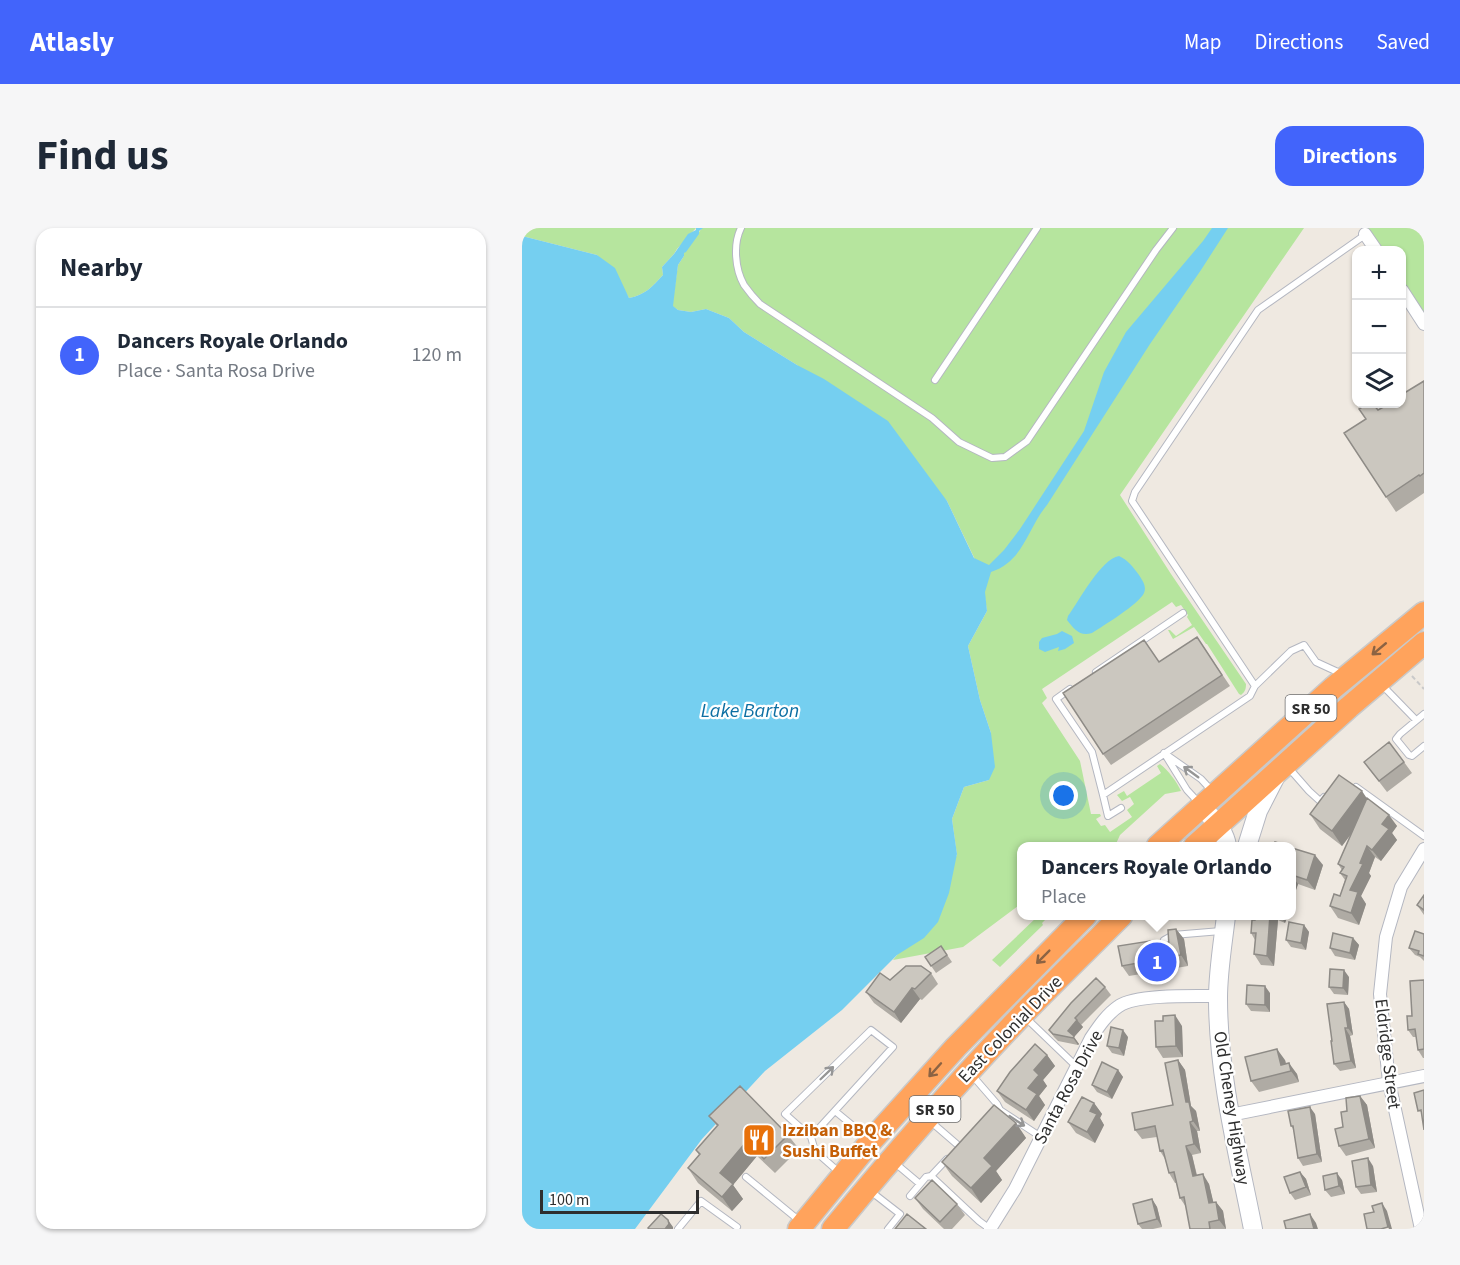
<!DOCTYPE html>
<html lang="en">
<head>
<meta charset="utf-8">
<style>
	body { margin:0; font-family:"Source Sans 3",sans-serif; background:#f6f6f7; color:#1f2937 }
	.controls { position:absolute; right:18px; top:18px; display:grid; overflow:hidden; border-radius:12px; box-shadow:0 2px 4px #0004 }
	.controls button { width:54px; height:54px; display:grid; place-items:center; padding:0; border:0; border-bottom:2px solid #e0e1e3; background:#fff; color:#1f2937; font:30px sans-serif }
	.scale { position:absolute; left:18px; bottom:15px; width:159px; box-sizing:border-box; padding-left:6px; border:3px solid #2e2e2e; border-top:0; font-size:16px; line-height:21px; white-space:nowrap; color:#2e2e2e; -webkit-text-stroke:4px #fff; paint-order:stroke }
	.you { position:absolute; left:542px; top:568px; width:21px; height:21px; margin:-15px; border:4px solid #fff; border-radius:50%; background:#1a73e8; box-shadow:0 0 0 9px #1a73e833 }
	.badge { display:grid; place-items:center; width:39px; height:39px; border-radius:50%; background:#4264fb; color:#fff; font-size:20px; font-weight:700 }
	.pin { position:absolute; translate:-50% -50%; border:3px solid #fff; box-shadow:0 2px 6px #0006 }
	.popup { position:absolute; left:495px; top:614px; width:279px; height:78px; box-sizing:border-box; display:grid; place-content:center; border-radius:12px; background:#fff; filter:drop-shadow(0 2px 4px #0005); font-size:20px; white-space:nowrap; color:#747a83 }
	.popup b { font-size:22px; color:#1f2937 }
	.popup::after { content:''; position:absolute; left:50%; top:100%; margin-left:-12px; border:12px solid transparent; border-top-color:#fff }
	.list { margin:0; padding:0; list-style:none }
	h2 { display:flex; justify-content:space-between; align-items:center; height:78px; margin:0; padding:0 24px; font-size:26px }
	h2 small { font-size:20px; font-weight:400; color:#747a83 }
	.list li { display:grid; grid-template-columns:39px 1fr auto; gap:18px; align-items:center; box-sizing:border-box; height:96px; padding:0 24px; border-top:2px solid #e0e1e3 }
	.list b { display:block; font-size:22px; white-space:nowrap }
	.list p { margin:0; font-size:20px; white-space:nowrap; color:#747a83 }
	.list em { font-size:20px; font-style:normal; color:#747a83 }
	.icon { flex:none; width:33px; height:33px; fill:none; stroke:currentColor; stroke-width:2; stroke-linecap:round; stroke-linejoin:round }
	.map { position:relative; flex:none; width:902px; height:1001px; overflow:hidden; border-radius:18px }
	header { display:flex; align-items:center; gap:36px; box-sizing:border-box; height:84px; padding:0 30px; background:#4264fb; color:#fff }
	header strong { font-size:28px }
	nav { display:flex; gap:33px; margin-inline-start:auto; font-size:21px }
	.intro { display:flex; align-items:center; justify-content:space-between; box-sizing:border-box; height:144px; padding:0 36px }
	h1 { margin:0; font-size:42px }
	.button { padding:15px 27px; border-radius:18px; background:#4264fb; color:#fff; font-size:21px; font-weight:700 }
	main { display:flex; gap:36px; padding:0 36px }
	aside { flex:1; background:#fff; border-radius:18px; box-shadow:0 2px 4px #0004 }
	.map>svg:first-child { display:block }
</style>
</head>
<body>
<header>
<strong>Atlasly</strong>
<nav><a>Map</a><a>Directions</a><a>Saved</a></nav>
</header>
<div class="intro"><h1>Find us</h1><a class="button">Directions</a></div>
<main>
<aside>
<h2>Nearby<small></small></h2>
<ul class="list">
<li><span class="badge">1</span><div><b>Dancers Royale Orlando</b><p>Place · Santa Rosa Drive</p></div><em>120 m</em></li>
</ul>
</aside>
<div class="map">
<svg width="902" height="1001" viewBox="0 0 902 1001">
	<rect width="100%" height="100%" fill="#efe9e1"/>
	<path fill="#b6e59e" d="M0 0H174L155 21 152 26 140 39 141 47C130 59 123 67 107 70L99 56 75 27 0 8Z
		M180 0H782L598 267 649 346 724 456C724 461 723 464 719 467L717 466 685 416H684L672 399 651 411 646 402H648L654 408 670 397 665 389 666 387 659 377 654 379 650 374 520 461 525 470 520 475 558 533 569 586H578L579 588 574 591 579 598 583 597 588 604 610 589 605 582 612 576 608 569 600 573 595 567 602 563 605 568 639 545 635 538 638 536C646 542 655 554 659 563L643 566 598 607 593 618H500V675L441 719 371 732 375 727 435 627 430 591 442 559 467 552 469 505 458 472 446 418 465 383 459 344 425 273 275 137 222 104 207 90 184 81 169 84 156 82 150 78 156 37 162 28 161 25Z
		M846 0H902V85L880 51V22H861Z
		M516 688H527L520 695 521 697 478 739 470 732Z"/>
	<path fill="#75cff0" d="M174 0H181L177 3V6L164 24 162 25V28L156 37 151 78 156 82 169 84 184 81 207 90 222 104 275 137 302 151 366 193 425 273 452 330 467 337 482 322 498 301 562 203 582 144 604 104 681 13 690 0H706L679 42 628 116 525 277C505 301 502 333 469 344L463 364 465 383 446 418 458 472 469 505 473 539 467 552 442 559 430 591 435 626 427 665 416 694 402 710 375 727 320 782 243 843 180 911 113 1001H0V8L75 27 93 40 107 70C123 67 130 59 141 47L140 39 152 26 166 6 174 2Z
		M597 328C606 332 611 339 617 347 620 352 625 358 622 365 617 376 581 398 570 405 558 409 552 401 545 392L546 388C557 373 579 331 597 328Z
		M540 403 550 408 552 415 543 421 536 423 537 419 523 424 517 421V414L520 410 535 406Z"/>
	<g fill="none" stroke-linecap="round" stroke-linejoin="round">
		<defs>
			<path id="lane" d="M219 0C211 16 213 41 222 57 227 64 232 70 238 76L410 190 437 214 470 230 483 229 505 213 634 22 651 0
				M413 152 515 0
				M574 444 661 385
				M859 456 894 492
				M733 458 610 273 613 264 736 82 843 7
				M548 461 534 471 570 524 581 567 728 468 733 458 769 423 782 417 794 434 820 446
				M902 486 878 506 874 511 887 527 890 528 902 518
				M642 525 679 551 691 564
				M644 528 665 562 678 576
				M766 539 787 563 798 573 802 569
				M834 559 902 608
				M581 567 586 588 599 580
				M642 712 651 707 699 703
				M503 789 555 839
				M449 846 475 876 478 882 519 909
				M313 883 347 911
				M408 893 437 918
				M289 909 371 819 349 802 263 886 289 909 293 923 318 945
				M373 935 398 956
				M409 948 425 931
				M224 949 279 994
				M347 962 378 986 366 1001
				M388 968 404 949 409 948 457 993 468 1001
				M156 1001 179 973 215 999"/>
			<path id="street" d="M843 6 854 22
				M880 62 902 96
				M708 887 902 848
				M468 1001 493 961 569 810C577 798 585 786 597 778 614 766 673 768 696 768
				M899 1001 867 854 858 766 864 709 879 659 902 621"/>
			<path id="secondary" d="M680 578C690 591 703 602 705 618
				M725 618 736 583 754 548
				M704 688C701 714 696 743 696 770 696 848 716 925 731 1001"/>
			<path id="highway" d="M636 618 811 460 902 385
				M673 618 827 479 902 415
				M277 1001 349 913 434 819 563 688
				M311 1001C371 928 433 857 499 788 532 754 566 721 599 688"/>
		</defs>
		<use href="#lane" stroke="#b4b7c1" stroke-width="8"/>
		<use href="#street" stroke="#b4b7c1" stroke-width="14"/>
		<use href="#secondary" stroke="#b4b7c1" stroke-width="20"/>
		<use href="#highway" stroke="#c9c9c9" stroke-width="25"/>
		<path stroke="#c9c9c9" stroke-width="2" stroke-dasharray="4.5 3" stroke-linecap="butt" d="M890 448 902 461"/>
		<use href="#lane" stroke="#fff" stroke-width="6"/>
		<use href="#street" stroke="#fff" stroke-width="12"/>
		<use href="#secondary" stroke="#fff" stroke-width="18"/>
		<use href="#highway" stroke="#ffa35c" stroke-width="22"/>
	</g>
	<path fill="#afaba4" d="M902 153V265L874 284 864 269 856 182Z
		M675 409 708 458 589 537 581 526 637 434Z
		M842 534H882L890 545 865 564Z
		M845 570 875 598 870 605 875 612 859 633 853 629 847 645 849 648 839 668 844 676 837 697 816 690 808 678 818 668 823 652 818 645 820 642 816 636 829 606 820 618 798 601 788 586Z
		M770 620 801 637 793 662 776 656 770 674Z
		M902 667V687L895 677Z
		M734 687H766L763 695 756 692 752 738 739 737 732 726 733 712 729 705Z
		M782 697 787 704 784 722 769 719 764 712Z
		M654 701 662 711 666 738 607 748 600 738 628 713 633 720 647 718Z
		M902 706V733L898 729 893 727 887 720Z
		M831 710 837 717 833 732 813 728 808 720Z
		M419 718 430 734 414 745 403 729Z
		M409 745 416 756 400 772 398 771 379 795 352 775 344 764 368 752Z
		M827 749 826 767 812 766 807 759Z
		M902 752V830H901L896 822 894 809H891L886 802Z
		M583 759 589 767 559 797 561 799 552 809 557 816 556 817 536 813 532 809 527 802Z
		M748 765V784L729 783 724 776Z
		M822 774 827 781 831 807 828 808 834 840 818 843 812 836 810 813Z
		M660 798 661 829 641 830 634 819Z
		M606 809 602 828 590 825 585 818Z
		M525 827 533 838 521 852 525 858 517 868 523 877 512 893 483 874 475 863Z
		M656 832 663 842 669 878 674 883 678 903H675L679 925 670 927 675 947 687 956 691 974H694L701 983 704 1001H668L664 979 658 970 655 955H653L647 945 643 931 638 923 635 909 620 911 613 902 651 877Z
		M763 832 764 836 775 846 777 854 737 864 729 853Z
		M596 842 601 849 590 871 575 864 570 857Z
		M838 868 845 877 853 920 824 928 817 918 821 899 825 883Z
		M572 875 580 886 578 890 582 897 573 915 554 905 546 894Z
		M793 886 800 934 781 938 776 930 772 902 769 898Z
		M187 888 266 907 277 921 253 945 235 928 211 957 221 971 210 983 176 955 166 940 177 927 174 922 195 898Z
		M494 895 504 910 474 943 480 952 459 975 430 948 420 934Z
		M851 938 855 964 839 966 834 959Z
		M778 944 784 951 789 967 773 972 768 965Z
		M820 952 823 966 809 969 803 962Z
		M393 970 435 976 443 987 430 1001H422L401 981Z
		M630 971 635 979 640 999 631 1001H620L616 996Z"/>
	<path fill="#8e8b86" d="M840 563 850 578 820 618 810 603Z
		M867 587 875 598 870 605 875 612 859 633 850 622 860 596Z
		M845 618 853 629 847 645 849 648 839 668 844 676 837 697 829 685 828 662 838 635Z
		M793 627 801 637 793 662 785 652Z
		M770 648 776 656 770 674Z
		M748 687H752L756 692 752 738 745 728Z
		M758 687H766L763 695Z
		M782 697 787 704 784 722 779 715Z
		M654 701 662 711 666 738 659 727Z
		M831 710 837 717 833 732 828 725Z
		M822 742 827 749 826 767 821 760Z
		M743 758 748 765V784L743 777Z
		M390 760 398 771 379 795 372 784Z
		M822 774 827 781 831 807 826 800Z
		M653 787 660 798 661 829 654 818Z
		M555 792 561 799 552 809 557 816 556 817 546 803Z
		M823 800 828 808 834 840 829 833Z
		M601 802 606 809 602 828 597 820Z
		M755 821 763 832 766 844 759 837Z
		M525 827 533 838 521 852 525 858 517 868 523 877 512 893 504 882 506 860 512 842Z
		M656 832 663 842 669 878 674 883 678 903 671 893 664 874Z
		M767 835 775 846 777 854 769 843Z
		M596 842 601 849 590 871 585 864Z
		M838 868 845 877 853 920 847 911Z
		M572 875 580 886 578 890 582 897 573 915 565 904 568 883Z
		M788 879 793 886 800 934 795 926Z
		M668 894 675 903 679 925 672 916Z
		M494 895 504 910 474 943 480 952 459 975 449 960 462 930Z
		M225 913 235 928 211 957 221 971 210 983 200 969 198 945Z
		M664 918 670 927 677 958 671 948Z
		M846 930 851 938 855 964 849 957Z
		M778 944 784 951 789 967 784 959Z
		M815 945 820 952 823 966 817 958Z
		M681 946 687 956 694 985 687 975Z
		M630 971 635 979 640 999 635 991Z
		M694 974 701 983 704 1001 697 992Z
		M860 975 865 983 870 1001H867L866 999Z
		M788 986 794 995 796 1001H792Z
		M146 992 151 999V1001H143Z"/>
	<path fill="#cbc7bf" stroke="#8e8b86" stroke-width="1.5" d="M902 153V245L898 248 897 247 864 269 822 205 844 191 837 181 845 176H851L856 182 867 176H879V167Z
		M675 409 700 447 581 526 541 465 622 412 637 434Z
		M867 514 882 534 857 553 842 534Z
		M817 547 840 563 810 603 788 586Z
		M845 570 867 587 860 596 867 601 850 622 845 618 838 635 841 636 828 662 836 664 829 685 808 678 812 666 818 668 825 648 818 645 822 639 816 636Z
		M753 614 767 618H751Z
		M770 620 793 627 785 652 770 647Z
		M902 667V682L895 677Z
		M734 687H748L745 728 732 726 734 705H729L730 692H733Z
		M767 694 782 697 779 715 764 712Z
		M654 701 659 727 600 738 596 718 628 713 629 721 647 718 646 702Z
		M893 703 902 706V728L896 726 897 723 887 720Z
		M811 705 831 710 828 725 808 720Z
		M419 718 425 727 409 738 403 729Z
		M384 738H399L409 745 393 761 390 760 372 784 344 764 358 745 368 752Z
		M808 741 822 742 821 760 807 759Z
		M574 750 583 759 553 790 555 792 546 803 552 808 551 810 531 806 527 802 549 775Z
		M902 752V821L896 822 893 801 886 802 885 788H890L888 753Z
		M725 757 743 758V777L724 776Z
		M822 774 826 800H823L829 833 812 836 809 813H810L805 776Z
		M653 787 654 818 634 819 633 793H641V788Z
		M589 799 601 802 597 820 585 818Z
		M513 816 525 827 512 842 517 847 506 860 515 866 504 882 475 863 488 844Z
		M755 821 759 837 767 835 769 843 729 853 723 829Z
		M656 832 664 874H667L671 893 668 894 672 916 664 918 671 948 681 946 687 975 694 974 697 992 687 994 688 1001H668L662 969 658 970 652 944 647 945 641 922 638 923 633 898 613 902 610 885 651 877 643 835Z
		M580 834 596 842 585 864 570 857Z
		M218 858 266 907 242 931 225 913 198 945 211 956 200 969 166 940 178 926 174 922 196 897 187 888Z
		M902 862V902L899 882 896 883 892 865Z
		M838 868 847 911 817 918 813 901 821 899 819 884 825 883 824 870Z
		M560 869 572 875 568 883 575 886 565 904 546 894Z
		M472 877 494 895 462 930 470 938 449 960 420 934Z
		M788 879 795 926 776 930 771 898H769L766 883Z
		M846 930 849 957 834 959 830 933Z
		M778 944 784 959 768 965 762 949Z
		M815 945 817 958 803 962 801 948Z
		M410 952 435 976 418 994 393 970Z
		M630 971 635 991 616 996 611 976Z
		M860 975 866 999 859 1001H845L842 986 852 984 850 978Z
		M139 986 146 992 147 996 143 1001H127L126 1000Z
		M385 986 404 1001H373Z
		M788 986 792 1001H764L762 993Z"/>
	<defs><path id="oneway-shaft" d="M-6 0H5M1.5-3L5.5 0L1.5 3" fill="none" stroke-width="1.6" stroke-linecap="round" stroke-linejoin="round" transform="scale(1.5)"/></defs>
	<g stroke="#8c6343">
		<use href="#oneway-shaft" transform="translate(857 421) rotate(140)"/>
		<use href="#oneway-shaft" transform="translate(521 729) rotate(135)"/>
		<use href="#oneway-shaft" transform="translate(413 842) rotate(132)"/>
	</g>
	<g stroke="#969696">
		<use href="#oneway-shaft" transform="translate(669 544) rotate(-144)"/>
		<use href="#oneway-shaft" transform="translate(305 845) rotate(-44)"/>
		<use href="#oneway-shaft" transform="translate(495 893) rotate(33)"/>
	</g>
	<defs>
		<symbol id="restaurant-square" viewBox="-11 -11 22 22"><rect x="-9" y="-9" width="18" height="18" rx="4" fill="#e8710a" stroke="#fff"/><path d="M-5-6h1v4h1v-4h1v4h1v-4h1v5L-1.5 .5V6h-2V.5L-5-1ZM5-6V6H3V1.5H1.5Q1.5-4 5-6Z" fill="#fff"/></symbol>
	</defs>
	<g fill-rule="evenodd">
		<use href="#restaurant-square" x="218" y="893" width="38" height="38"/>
	</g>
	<g text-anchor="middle" stroke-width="4.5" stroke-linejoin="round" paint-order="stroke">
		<g fill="#fff" stroke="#6d6d6d" stroke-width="1.5">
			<rect x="763.5" y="467" width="51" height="26" rx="4.5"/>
			<rect x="387.5" y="868" width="51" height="26" rx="4.5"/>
		</g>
		<g font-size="16" font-weight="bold" fill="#2e2e2e">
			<text x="789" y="486">SR 50</text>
			<text x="413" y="887">SR 50</text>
		</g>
		<g font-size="18" fill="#2e2e2e" stroke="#fff">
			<text transform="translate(488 801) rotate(-46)" y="6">East Colonial Drive</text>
			<text transform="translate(866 826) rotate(83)" y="6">Eldridge Street</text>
			<text transform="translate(546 859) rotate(-62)" y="6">Santa Rosa Drive</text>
			<text transform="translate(710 880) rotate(81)" y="6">Old Cheney Highway</text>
		</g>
		<g font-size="18" font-weight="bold" fill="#c56008" stroke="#fff" text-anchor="start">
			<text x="260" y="908">Izziban BBQ &amp;<tspan x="260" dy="21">Sushi Buffet</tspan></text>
		</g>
		<g font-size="20" font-style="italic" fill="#0d6fa3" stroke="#fff">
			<text x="228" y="489">Lake Barton</text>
		</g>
	</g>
</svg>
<div class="controls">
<button>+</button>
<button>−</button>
<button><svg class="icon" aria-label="layers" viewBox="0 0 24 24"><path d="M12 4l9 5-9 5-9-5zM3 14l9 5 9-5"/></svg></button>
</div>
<div class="scale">100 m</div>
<div class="you"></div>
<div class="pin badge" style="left:635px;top:734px">1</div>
<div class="popup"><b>Dancers Royale Orlando</b>Place</div>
</div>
</main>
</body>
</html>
